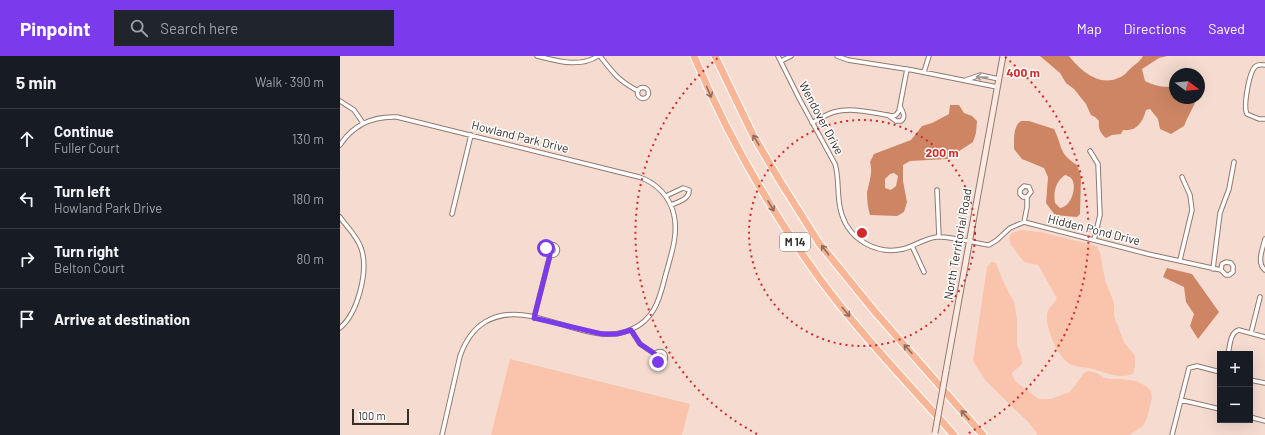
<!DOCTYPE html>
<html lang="en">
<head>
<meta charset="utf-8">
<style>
	body { margin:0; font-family:Barlow,sans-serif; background:#20242c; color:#f1f3f6 }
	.controls { position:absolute; right:12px; bottom:12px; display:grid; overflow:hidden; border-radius:0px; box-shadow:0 4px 16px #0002 }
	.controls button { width:36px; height:36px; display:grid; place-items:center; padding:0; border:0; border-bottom:1px solid #363941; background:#171b24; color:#f1f3f6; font:20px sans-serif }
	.compass { position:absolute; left:829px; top:12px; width:36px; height:36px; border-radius:50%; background:#171b24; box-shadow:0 4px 16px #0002; rotate:106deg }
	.scale { position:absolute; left:12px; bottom:10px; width:57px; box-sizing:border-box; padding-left:4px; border:2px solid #382f2a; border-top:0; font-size:11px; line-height:14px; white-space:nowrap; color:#382f2a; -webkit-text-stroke:3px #fff; paint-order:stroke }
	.stop { position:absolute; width:12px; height:12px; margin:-9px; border:3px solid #7c3aed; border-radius:50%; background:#fff }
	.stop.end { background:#7c3aed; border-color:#fff; box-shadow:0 1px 4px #0008 }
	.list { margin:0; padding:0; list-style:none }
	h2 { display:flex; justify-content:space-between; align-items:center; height:52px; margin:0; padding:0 16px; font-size:17px }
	h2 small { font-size:13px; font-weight:400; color:#9ea1a6 }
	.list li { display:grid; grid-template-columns:26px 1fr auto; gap:12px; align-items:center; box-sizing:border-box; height:60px; padding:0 16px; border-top:1px solid #363941 }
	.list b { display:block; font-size:15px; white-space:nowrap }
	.list p { margin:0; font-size:13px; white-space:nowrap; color:#9ea1a6 }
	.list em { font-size:13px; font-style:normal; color:#9ea1a6 }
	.icon { flex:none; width:22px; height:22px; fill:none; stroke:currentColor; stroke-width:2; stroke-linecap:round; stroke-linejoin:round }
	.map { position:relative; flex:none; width:925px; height:379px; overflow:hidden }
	header { display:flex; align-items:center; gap:24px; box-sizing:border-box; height:56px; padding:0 20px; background:#7c3aed; color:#fff }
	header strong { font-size:19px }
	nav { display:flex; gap:22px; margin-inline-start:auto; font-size:14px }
	.search { width:280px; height:36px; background:#20242c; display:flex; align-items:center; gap:10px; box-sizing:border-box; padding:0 14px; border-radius:0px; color:#9ea1a6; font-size:15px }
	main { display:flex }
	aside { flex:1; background:#171b24 }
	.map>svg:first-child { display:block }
</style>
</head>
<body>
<header>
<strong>Pinpoint</strong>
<div class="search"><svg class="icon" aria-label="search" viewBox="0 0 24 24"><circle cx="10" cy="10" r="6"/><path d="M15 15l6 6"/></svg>Search here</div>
<nav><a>Map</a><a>Directions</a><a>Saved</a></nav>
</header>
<main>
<aside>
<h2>5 min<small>Walk · 390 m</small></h2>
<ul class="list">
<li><svg class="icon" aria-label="ahead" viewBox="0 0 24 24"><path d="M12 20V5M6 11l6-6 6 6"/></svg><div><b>Continue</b><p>Fuller Court</p></div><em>130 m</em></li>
<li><svg class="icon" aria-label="left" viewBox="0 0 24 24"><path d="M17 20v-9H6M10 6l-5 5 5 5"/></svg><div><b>Turn left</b><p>Howland Park Drive</p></div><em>180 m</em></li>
<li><svg class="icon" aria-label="right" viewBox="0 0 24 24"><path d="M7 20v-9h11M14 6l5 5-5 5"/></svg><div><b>Turn right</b><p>Belton Court</p></div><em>80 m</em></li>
<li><svg class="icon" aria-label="arrive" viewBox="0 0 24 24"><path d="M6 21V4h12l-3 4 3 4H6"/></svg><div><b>Arrive at destination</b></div></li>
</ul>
</aside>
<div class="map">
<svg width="925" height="379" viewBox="0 0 925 379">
	<rect width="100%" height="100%" fill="#f6dcd0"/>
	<path fill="#f9c4ab" d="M681 174 700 176 757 190 760 197 765 224 774 247V260L784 286 795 300V310L793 318C779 323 767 317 753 313 747 311 739 312 732 309 719 304 705 272 707 258 708 252 714 247 717 242L698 209 684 206 671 189 669 182 672 177Z
		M652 206 656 207 663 225 674 246 677 263V289L681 299 682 308 672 317V319L676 326 699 343H711L730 336 744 317 749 315 757 317 764 322 772 323H781L796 325 806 330 811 335 812 342 807 362 803 370 789 379H698L691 369 646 325 633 305 646 218 647 211Z
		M170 303 350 348 342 379H151Z"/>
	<path fill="#cd8563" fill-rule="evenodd" d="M700 0H729C740 14 759 31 778 22 783 21 787 16 790 13 795 8 800 6 803 0H827L819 2 802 13 805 25C815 30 824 32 835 30V42H857V43L847 63 844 70 831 78 820 73 818 63 810 53 806 54C803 66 796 76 783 74L781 78 772 79 766 82C760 77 758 72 759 65L755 61 751 59 746 48 734 33 726 27 720 17Z
		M610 49H619L624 57 632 60 637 65 636 77 633 86 607 103 570 105 563 109V125L567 146 564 156 557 160 530 159C528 152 527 145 527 137 529 126 533 118 530 106L534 98 571 84 582 70 592 67 609 58ZM554 117 558 120 556 130 551 134 545 132V123L550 118Z
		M681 65H689L714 73C723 91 718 97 737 109L741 121 740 158 737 161 715 159 706 147 708 121 704 112 682 103 674 93C674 84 673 70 681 65ZM725 119C726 119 730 121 731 122 738 130 731 151 720 152L715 147C713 136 716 125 725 119Z
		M827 212 852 218 879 256 858 283 850 270 854 258 846 246 844 231 823 221Z"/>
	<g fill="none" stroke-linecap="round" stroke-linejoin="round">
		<defs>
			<path id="street" d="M197 0C218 5 239 12 258 0
				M260 0C274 18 278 24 298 35
				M438 0 460 44 495 108C500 124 496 143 502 159 510 184 537 199 563 193 575 190 585 182 597 181 612 180 634 187 649 189L657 184 670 172 684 166 808 198 881 214 886 219H889L893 216V210L891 207 886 206 882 208 881 214
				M497 0 508 4 572 14 657 31
				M441 5 451 0
				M925 9C922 9 919 8 916 10 909 15 903 51 907 58L919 63H925
				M584 16 589 0
				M626 24 640 19 659 23
				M297.5 37a5.5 5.5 0 1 1 11 0a5.5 5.5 0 1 1-11 0Z
				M0 45 14 54 23 67
				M548 59 556 65H561C566 61 563 56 560 50
				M472 67C479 63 487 58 494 56 513 51 534 57 553 60L556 59 559 55 567 13
				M0 89C13 69 33 60 57 61L299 121C317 127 330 141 334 159 339 181 329 204 324 225 319 245 313 264 292 273 247 295 191 239 145 266 132 274 125 286 120 300L102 379
				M750 95 758 108 760 159 754 184
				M597 134 599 181
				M326 140 343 132 349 134C350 143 338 146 331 149
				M112 158 131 79
				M0 161C7 171 17 180 21 192 29 214 18 257 0 272
				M684 166 687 151V141L691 136 689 131 684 130 680 134V138L683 141H687
				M925 183C923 192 916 207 925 214
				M206.5 194a5.5 5.5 0 1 1 11 0a5.5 5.5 0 1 1-11 0Z
				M572 190 584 216
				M840 204 852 154 850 139 842 121
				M873 213 880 157 889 133 894 106
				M194 262 210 199
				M291 274 300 288 315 298
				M911 277 920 241
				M314.5 301a5.5 5.5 0 1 1 11 0a5.5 5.5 0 1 1-11 0Z
				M888 298C890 290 890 276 899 274L925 281
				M910 324 925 327
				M841 344 880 353
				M910 361 925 365
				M832 379 849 312 857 310 880 316"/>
			<path id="secondary" d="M606 315 663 0"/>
			<path id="highway" d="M354 0C387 79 430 154 480 223 520 278 569 328 614 379
				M375 0 413 79 440 125 479 187 536 257 643 379"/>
		</defs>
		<use href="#street" stroke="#90796f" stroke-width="5.5"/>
		<use href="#secondary" stroke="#90796f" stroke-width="7"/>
		<use href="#highway" stroke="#fff" stroke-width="9"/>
		<use href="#street" stroke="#fff" stroke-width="3.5"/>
		<use href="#secondary" stroke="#fde9e0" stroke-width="5"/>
		<use href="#highway" stroke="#f9b697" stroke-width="7"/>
		<defs>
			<path id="secondary-bridge" d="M595 377 606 315"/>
		</defs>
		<use href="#secondary-bridge" stroke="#90796f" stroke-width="7" stroke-linecap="butt"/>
		<use href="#secondary-bridge" stroke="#fde9e0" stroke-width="5"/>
	</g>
	<defs><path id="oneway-shaft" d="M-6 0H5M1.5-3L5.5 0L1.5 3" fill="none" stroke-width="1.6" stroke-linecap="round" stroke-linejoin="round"/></defs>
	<use stroke="#9c9794" href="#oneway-shaft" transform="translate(642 21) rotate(-178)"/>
	<g stroke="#8f6c5b">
		<use href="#oneway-shaft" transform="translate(369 36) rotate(66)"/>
		<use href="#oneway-shaft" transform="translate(416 84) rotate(-120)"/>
		<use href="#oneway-shaft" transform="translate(431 150) rotate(59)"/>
		<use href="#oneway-shaft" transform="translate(485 194) rotate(-127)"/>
		<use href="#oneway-shaft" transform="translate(506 256) rotate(50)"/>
		<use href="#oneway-shaft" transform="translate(568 293) rotate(-132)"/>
		<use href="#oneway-shaft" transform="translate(625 359) rotate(-131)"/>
	</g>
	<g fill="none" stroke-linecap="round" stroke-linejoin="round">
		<path stroke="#7c3aed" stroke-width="5" d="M206 192 207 197 210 199 194 262 262 278H277L291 274 300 288 315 298V303L318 306"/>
	</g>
	<g fill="none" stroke="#d62828" stroke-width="2" stroke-dasharray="2 4">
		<circle cx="522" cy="177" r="113"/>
		<path d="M417 378A227 227 0 0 1 379 1M665 1A227 227 0 0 1 627 378"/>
	</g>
	<g text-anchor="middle" stroke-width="3" stroke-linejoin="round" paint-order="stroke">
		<rect fill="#fff" stroke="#746d6a" stroke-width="1" x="440" y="177" width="30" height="18" rx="3"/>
		<g font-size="11" font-weight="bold" fill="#382f2a">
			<text x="455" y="190">M 14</text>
		</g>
		<g font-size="12" fill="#382f2a" stroke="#fff">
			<text transform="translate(481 62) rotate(62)" y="4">Wendover Drive</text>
			<text transform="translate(180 81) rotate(14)" y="4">Howland Park Drive</text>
			<text transform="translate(754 174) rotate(14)" y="4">Hidden Pond Drive</text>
			<text transform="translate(618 188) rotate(-80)" y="4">North Territorial Road</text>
		</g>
	</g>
	<circle cx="522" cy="177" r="6" fill="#d62828" stroke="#fff" stroke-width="2"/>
	<g font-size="12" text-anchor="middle" font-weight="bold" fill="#d62828" stroke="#fff" stroke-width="3" stroke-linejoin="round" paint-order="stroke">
		<text x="683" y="21">400 m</text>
		<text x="602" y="101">200 m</text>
	</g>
</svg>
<div class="controls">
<button>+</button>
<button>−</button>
</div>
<svg class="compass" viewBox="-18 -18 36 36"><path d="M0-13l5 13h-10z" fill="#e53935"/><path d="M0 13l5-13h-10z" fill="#9ea1a6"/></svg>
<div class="scale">100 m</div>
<div class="stop" style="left:206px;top:192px"></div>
<div class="stop end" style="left:318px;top:306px"></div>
</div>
</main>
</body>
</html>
